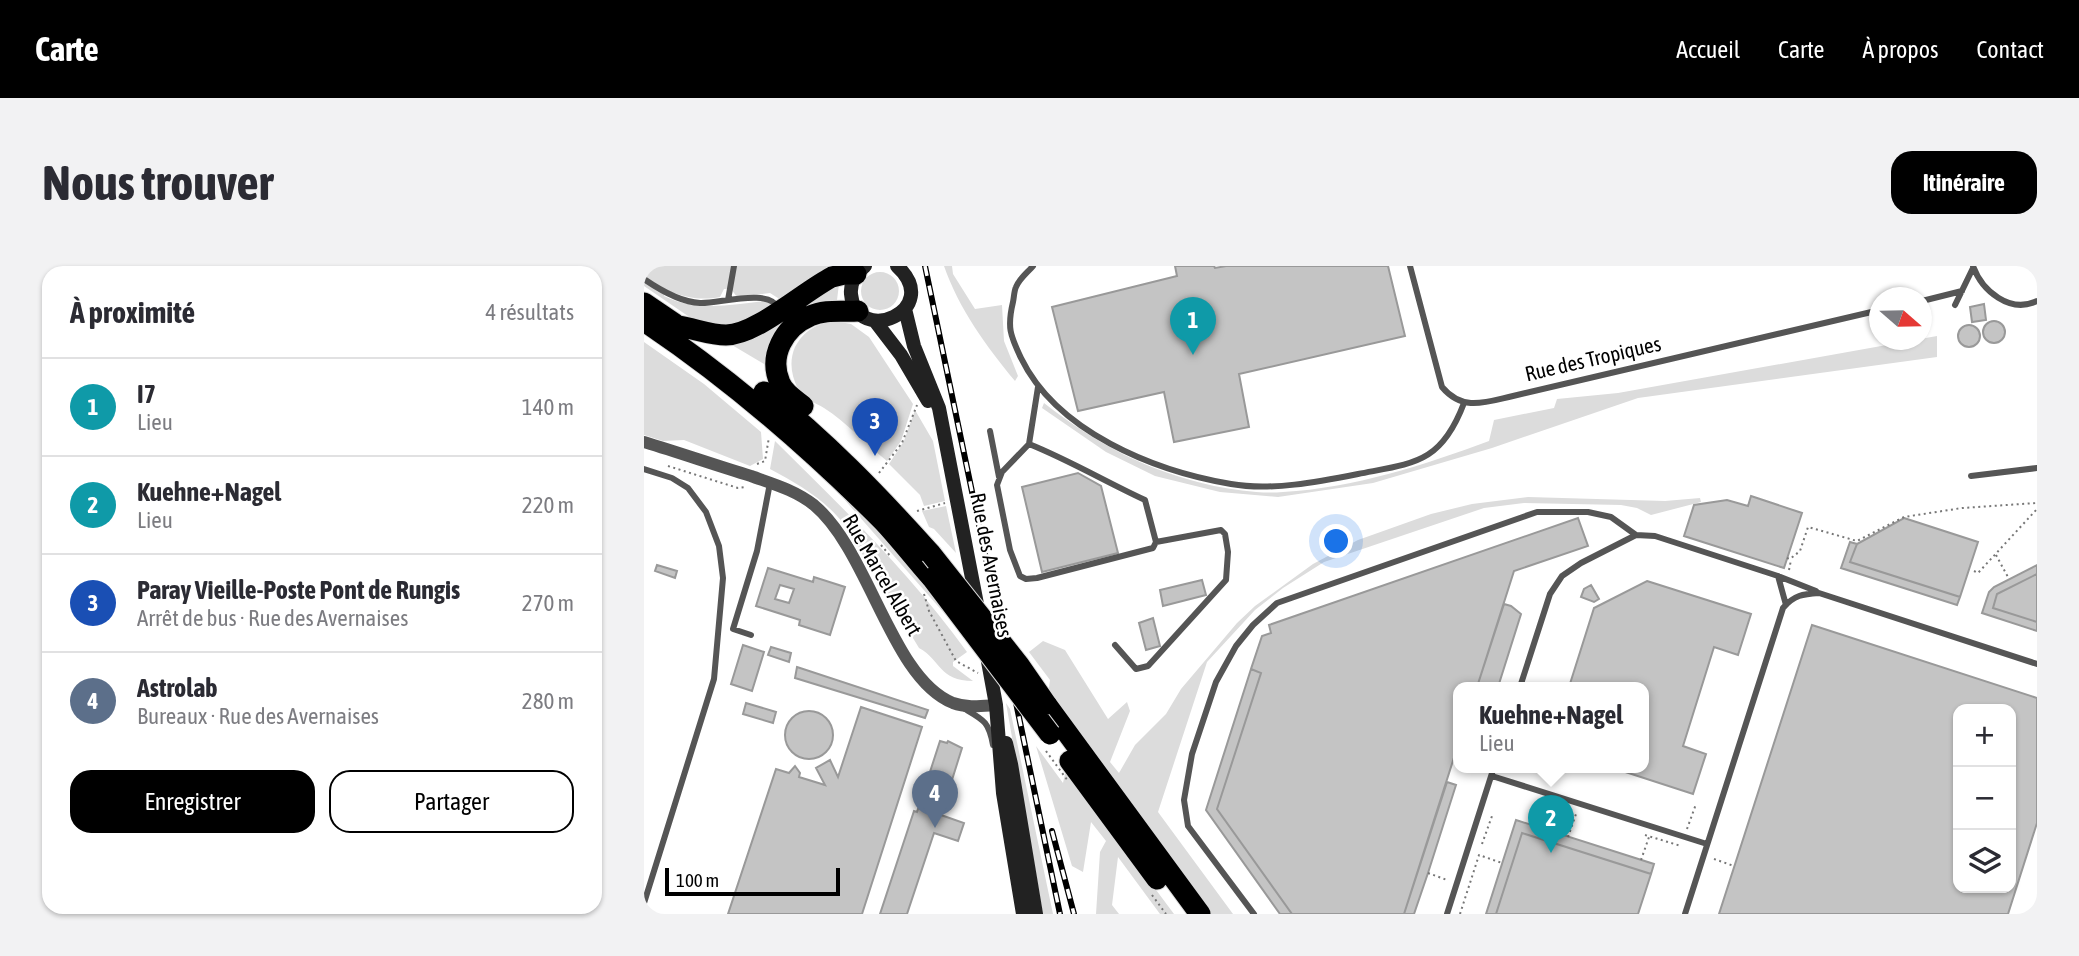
<!DOCTYPE html>
<html lang="fr">
<head>
<meta charset="utf-8">
<style>
	body { margin:0; font-family:"Asap Condensed",sans-serif; background:#f2f2f3; color:#2b2b33 }
	.controls { position:absolute; right:21px; bottom:21px; display:grid; overflow:hidden; border-radius:14px; box-shadow:0 2px 5px #0004 }
	.controls button { width:63px; height:63px; display:grid; place-items:center; padding:0; border:0; border-bottom:2px solid #e1e1e2; background:#fff; color:#2b2b33; font:35px sans-serif }
	.compass { position:absolute; left:1225px; top:21px; width:63px; height:63px; border-radius:50%; background:#fff; box-shadow:0 2px 5px #0004; rotate:110deg }
	.scale { position:absolute; left:21px; bottom:18px; width:175px; box-sizing:border-box; padding-left:7px; border:4px solid #000; border-top:0; font-size:19px; line-height:24px; white-space:nowrap; color:#000; -webkit-text-stroke:5px #fff; paint-order:stroke }
	.you { position:absolute; left:693px; top:276px; width:24px; height:24px; margin:-18px; border:5px solid #fff; border-radius:50%; background:#1a73e8; box-shadow:0 0 0 10px #1a73e833 }
	.badge { display:grid; place-items:center; width:46px; height:46px; border-radius:50%; background:#000; color:#fff; font-size:23px; font-weight:700 }
	.pin { position:absolute; translate:-50% -58px; filter:drop-shadow(0 2px 4px #0008) }
	.pin::after { content:''; position:absolute; top:37px; width:24px; height:21px; background:inherit; clip-path:polygon(0 0,100% 0,50% 100%) }
	.popup { position:absolute; left:809px; top:416px; width:196px; height:91px; box-sizing:border-box; display:grid; place-content:center; border-radius:14px; background:#fff; filter:drop-shadow(0 2px 5px #0005); font-size:23px; white-space:nowrap; color:#7c7c81 }
	.popup b { font-size:26px; color:#2b2b33 }
	.popup::after { content:''; position:absolute; left:50%; top:100%; margin-left:-14px; border:14px solid transparent; border-top-color:#fff }
	.list { margin:0; padding:0; list-style:none }
	h2 { display:flex; justify-content:space-between; align-items:center; height:91px; margin:0; padding:0 28px; font-size:30px }
	h2 small { font-size:23px; font-weight:400; color:#7c7c81 }
	.list li { display:grid; grid-template-columns:46px 1fr auto; gap:21px; align-items:center; box-sizing:border-box; height:98px; padding:0 28px; border-top:2px solid #e1e1e2 }
	.list b { display:block; font-size:26px; white-space:nowrap }
	.list p { margin:0; font-size:23px; white-space:nowrap; color:#7c7c81 }
	.list em { font-size:23px; font-style:normal; color:#7c7c81 }
	.actions { display:flex; gap:14px; padding:21px 28px }
	.actions a { flex:1; padding:16px 0; border:2px solid #000; border-radius:21px; text-align:center; font-size:24px; color:#000 }
	.actions .main { background:#000; color:#fff }
	.icon { flex:none; width:38px; height:38px; fill:none; stroke:currentColor; stroke-width:2; stroke-linecap:round; stroke-linejoin:round }
	.map { position:relative; flex:none; width:1393px; height:648px; overflow:hidden; border-radius:21px }
	header { display:flex; align-items:center; gap:42px; box-sizing:border-box; height:98px; padding:0 35px; background:#000; color:#fff }
	header strong { font-size:33px }
	nav { display:flex; gap:38px; margin-inline-start:auto; font-size:24px }
	.intro { display:flex; align-items:center; justify-content:space-between; box-sizing:border-box; height:168px; padding:0 42px }
	h1 { margin:0; font-size:49px }
	.button { padding:18px 32px; border-radius:21px; background:#000; color:#fff; font-size:24px; font-weight:700 }
	main { display:flex; gap:42px; padding:0 42px }
	aside { flex:1; background:#fff; border-radius:21px; box-shadow:0 2px 5px #0004 }
	.map>svg:first-child { display:block }
</style>
</head>
<body>
<header>
<strong>Carte</strong>
<nav><a>Accueil</a><a>Carte</a><a>À propos</a><a>Contact</a></nav>
</header>
<div class="intro"><h1>Nous trouver</h1><a class="button">Itinéraire</a></div>
<main>
<aside>
<h2>À proximité<small>4 résultats</small></h2>
<ul class="list">
<li><span class="badge" style="background:#0f9aa8">1</span><div><b>I7</b><p>Lieu</p></div><em>140 m</em></li>
<li><span class="badge" style="background:#0f9aa8">2</span><div><b>Kuehne+Nagel</b><p>Lieu</p></div><em>220 m</em></li>
<li><span class="badge" style="background:#1a4fb4">3</span><div><b>Paray Vieille-Poste Pont de Rungis</b><p>Arrêt de bus · Rue des Avernaises</p></div><em>270 m</em></li>
<li><span class="badge" style="background:#5c6f8a">4</span><div><b>Astrolab</b><p>Bureaux · Rue des Avernaises</p></div><em>280 m</em></li>
</ul>
<div class="actions"><a class="main">Enregistrer</a><a>Partager</a></div>
</aside>
<div class="map">
<svg width="1393" height="648" viewBox="0 0 1393 648">
	<rect width="100%" height="100%" fill="#fff"/>
	<path fill="#dcdcdc" d="M0 0H190L137 34 126 27 93 31 87 23H80L76 31C56 35 40 31 22 24L20 30C51 46 87 39 121 35L126 37 128 40 102 61H60L0 20Z
		M300 0H308L309 8 331 43 358 39 360 75 374 110 371 115C342 80 315 43 300 0Z
		M217 25a19 19 0 1 1 38 0a19 19 0 1 1-38 0Z
		M195 18 193 34C166 34 139 45 129 73 126 81 126 92 125 101L88 79Z
		M190 55 207 58 225 71 269 138 257 175 243 195C222 178 202 156 180 142 170 136 160 133 154 123 147 109 145 95 151 81 160 64 173 58 190 55Z
		M0 61 101 137 201 227 323 365 322 372 199 232 136 172 48 101 0 67Z
		M1293 70V91L994 132 848 182 729 217 634 231 576 226 511 210 462 186 398 142 400 137C454 179 503 205 570 220 593 224 616 228 639 226 710 222 780 199 845 175L850 154 910 142 913 133 974 127Z
		M0 76 60 118 117 166 119 193 106 200 40 174 19 175 0 169Z
		M271 144 289 175 301 235 280 240 276 229 245 198 260 175Z
		M131 175C199 242 267 308 323 386L309 396V400L329 415C295 415 297 394 275 382L200 258C180 233 154 218 126 203Z
		M884 231 1021 235 1056 232 1057 236 1007 249 993 242 977 239 880 237 840 242 680 296 639 322 611 344 563 396 514 546 589 648H565L404 430 406 414 385 386 399 375 421 384 464 453 483 436 486 445 466 496 475 507 491 479 522 448 537 423 593 357 611 340 669 298 714 274 787 248 828 238Z
		M302 240 312 287 290 263 285 261 278 245Z
		M362 437 366 443 409 648H399Z
		M392 480 419 517 422 503 530 648H516L474 591 468 639 475 648H452L456 586 462 575 447 556 439 606 428 600Z"/>
	<path fill="#c4c4c4" stroke="#999" stroke-width="2" fill-rule="evenodd" d="M531 0H570L571 2 582 0H744L761 70 595 108 605 161 530 176 520 126 434 145 408 41 533 10Z
		M1340 38 1342 54 1328 56 1326 41Z
		M1339 66a11 11 0 1 1 22 0a11 11 0 1 1-22 0Z
		M1314 70a11 11 0 1 1 22 0a11 11 0 1 1-22 0Z
		M434 207 457 220 474 287 398 306 378 221Z
		M1107 230 1158 247 1140 302 1040 270 1050 239 1083 234 1104 240Z
		M934 252 944 280 870 305 833 421H814V479L760 648H648L573 543 617 407 607 403 618 370 627 367 625 359Z
		M1260 252 1334 276 1316 331 1206 296 1213 278Z
		M1206 276 1213 278 1206 296 1316 331 1313 339 1197 302Z
		M13 299 33 305 31 312 11 305Z
		M1393 299V308L1353 328 1349 342 1393 356V365L1338 347 1345 326 1350 321Z
		M124 302 169 316 170 311 201 321 186 369 155 359 156 354 112 340ZM136 319 150 323 145 337 131 333Z
		M1393 308V356L1349 342 1353 328Z
		M558 314 562 329 519 340 516 324Z
		M1003 315 1107 348 1094 389 1070 381 1039 480 1062 488 1049 528 966 501H1000V421H925L950 342Z
		M947 319 955 333 950 336 937 331 940 323Z
		M860 338 867 340 877 348 854 421H833Z
		M509 352 516 380 502 384 495 357Z
		M1168 359 1393 432V557L1364 648H1075ZM1314 443H1367V622H1314Z
		M99 379 120 386 108 425 87 418Z
		M127 381 147 387 145 396 124 389Z
		M153 401 284 444 281 452 151 412Z
		M607 403 617 407 573 543 648 648H636L562 544Z
		M102 437 132 446 129 457 99 448Z
		M217 441 278 461 218 648H84L132 503 145 507 151 500 156 507 155 511 181 519 172 502 186 494 194 511Z
		M141 469a24 24 0 1 1 48 0a24 24 0 1 1-48 0Z
		M296 475 303 477 304 475 318 482 297 549 320 557 314 575 290 567 263 648H236L270 545 273 546Z
		M803 516 812 519 784 607 770 648H760Z
		M872 554 1010 598 1007 608 878 567 852 648H842Z
		M878 567 1007 608 994 648H852Z"/>
	<g fill="none" stroke-linecap="round" stroke-linejoin="round">
		<defs>
			<path id="highway" d="M0 37 31 58
				M0 55C87 113 165 181 239 255 256 273 271 293 288 312
				M33 60C49 62 66 69 82 69 112 69 159 26 188 11L200 8H212
				M120 126C181 174 235 230 287 288
				M159 140C150 133 140 127 136 117 124 90 140 61 166 50 181 43 198 46 214 45
				M402 438 556 648
				M426 495 513 613"/>
		</defs>
		<use href="#highway" stroke="#dbdbdb" stroke-width="23"/>
		<path stroke="#777" stroke-width="2" stroke-dasharray="2 3.5" stroke-linecap="butt" d="M113 198 121 195 125 171
			M24 200 94 222 102 221
			M235 207 258 177 273 139
			M273 245 301 237
			M237 279 247 291
			M1352 289 1365 313
			M1143 292 1146 293 1156 285 1164 261 1213 275 1260 251 1318 242 1393 237
			M1145 304 1147 294
			M1330 305 1334 307 1393 243
			M280 328 285 345 312 395 334 407
			M1043 563 1052 538
			M1001 569 1037 580
			M924 571 932 548
			M838 578 848 550
			M1070 593 1090 600
			M997 594 1005 571
			M784 607 803 614
			M508 629 522 648
			M816 648 835 589 858 597
			M1390 648 1393 639"/>
		<path stroke="#555" stroke-width="6" d="M389 0C384 6 375 13 372 21 370 25 370 32 369 36 363 61 366 69 377 92 413 166 510 205 587 218 627 225 674 216 714 208 770 197 797 198 820 137
			M766 0 798 121C819 146 842 136 869 130L1236 44
			M1329 0C1338 25 1366 48 1393 35
			M0 13C16 24 36 36 56 37 75 38 126 21 135 43
			M84 34 90 0
			M1278 35 1318 25
			M1311 39 1329 2
			M346 165 355 211
			M385 178C425 194 462 216 501 234L512 276 509 282 393 312 382 313 376 310 366 284 353 219 358 206 385 178 394 121
			M0 203 28 212 44 222 62 246 75 280 79 312 70 413 0 637
			M1327 210 1393 202
			M1134 310 1142 339
			M107 369 89 363 113 285 126 217
			M471 379 492 403 504 400 582 314 584 286 581 268 577 264 512 276
			M876 421 906 328 918 310 937 297 992 269 1011 270 1134 310 1172 325
			M321 443C340 454 345 456 349 479
			M848 510 1063 578
			M610 648 544 560 540 534 548 488 572 416 592 380 609 359 633 337 893 246H944L967 251 992 269
			M803 648 850 501
			M1041 648 1139 342C1150 329 1159 328 1175 327L1393 398"/>
		<path stroke="#555" stroke-width="12" d="M0 176C36 187 71 199 107 210 129 218 151 224 170 239 226 286 247 412 309 437 323 442 337 440 352 439"/>
		<path stroke="#222" stroke-width="14" d="M221 0C212 7 206 16 207 28 212 82 301 44 253 0
			M261 43 270 80 295 142 334 343
			M231 55 257 89 284 135
			M343 390 352 439 359 527 379 648
			M362 477 367 498 392 648"/>
		<use href="#highway" stroke="#000" stroke-width="21"/>
		<defs>
			<path id="rail" d="M281 0 416 648
				M408 565 430 648"/>
		</defs>
		<use href="#rail" stroke="#000" stroke-width="6"/>
		<use href="#rail" stroke="#fff" stroke-width="3.5" stroke-dasharray="10" stroke-linecap="butt"/>
		<defs>
			<path id="highway-bridge" d="M287 288 375 399 402 438
				M288 312 406 468"/>
		</defs>
		<use href="#highway-bridge" stroke="#dbdbdb" stroke-width="23" stroke-linecap="butt"/>
		<path stroke="#777" stroke-width="2" stroke-dasharray="2 3.5" stroke-linecap="butt" d="M402 485 424 515"/>
		<use href="#highway-bridge" stroke="#000" stroke-width="21"/>
	</g>
	<g text-anchor="middle" stroke-width="5" stroke-linejoin="round" paint-order="stroke">
		<g font-size="21" fill="#000" stroke="#fff">
			<text transform="translate(949 93) rotate(-13)" y="7">Rue des Tropiques</text>
			<text transform="translate(347 299) rotate(79)" y="7">Rue des Avernaises</text>
			<text transform="translate(238 309) rotate(60)" y="7">Rue Marcel Albert</text>
		</g>
	</g>
</svg>
<div class="controls">
<button>+</button>
<button>−</button>
<button><svg class="icon" aria-label="layers" viewBox="0 0 24 24"><path d="M12 4l9 5-9 5-9-5zM3 14l9 5 9-5"/></svg></button>
</div>
<svg class="compass" viewBox="-18 -18 36 36"><path d="M0-13l5 13h-10z" fill="#e53935"/><path d="M0 13l5-13h-10z" fill="#7c7c81"/></svg>
<div class="scale">100 m</div>
<div class="you"></div>
<div class="pin badge" style="left:549px;top:89px;background:#0f9aa8">1</div>
<div class="pin badge" style="left:907px;top:587px;background:#0f9aa8">2</div>
<div class="popup"><b>Kuehne+Nagel</b>Lieu</div>
<div class="pin badge" style="left:231px;top:190px;background:#1a4fb4">3</div>
<div class="pin badge" style="left:291px;top:562px;background:#5c6f8a">4</div>
</div>
</main>
</body>
</html>
